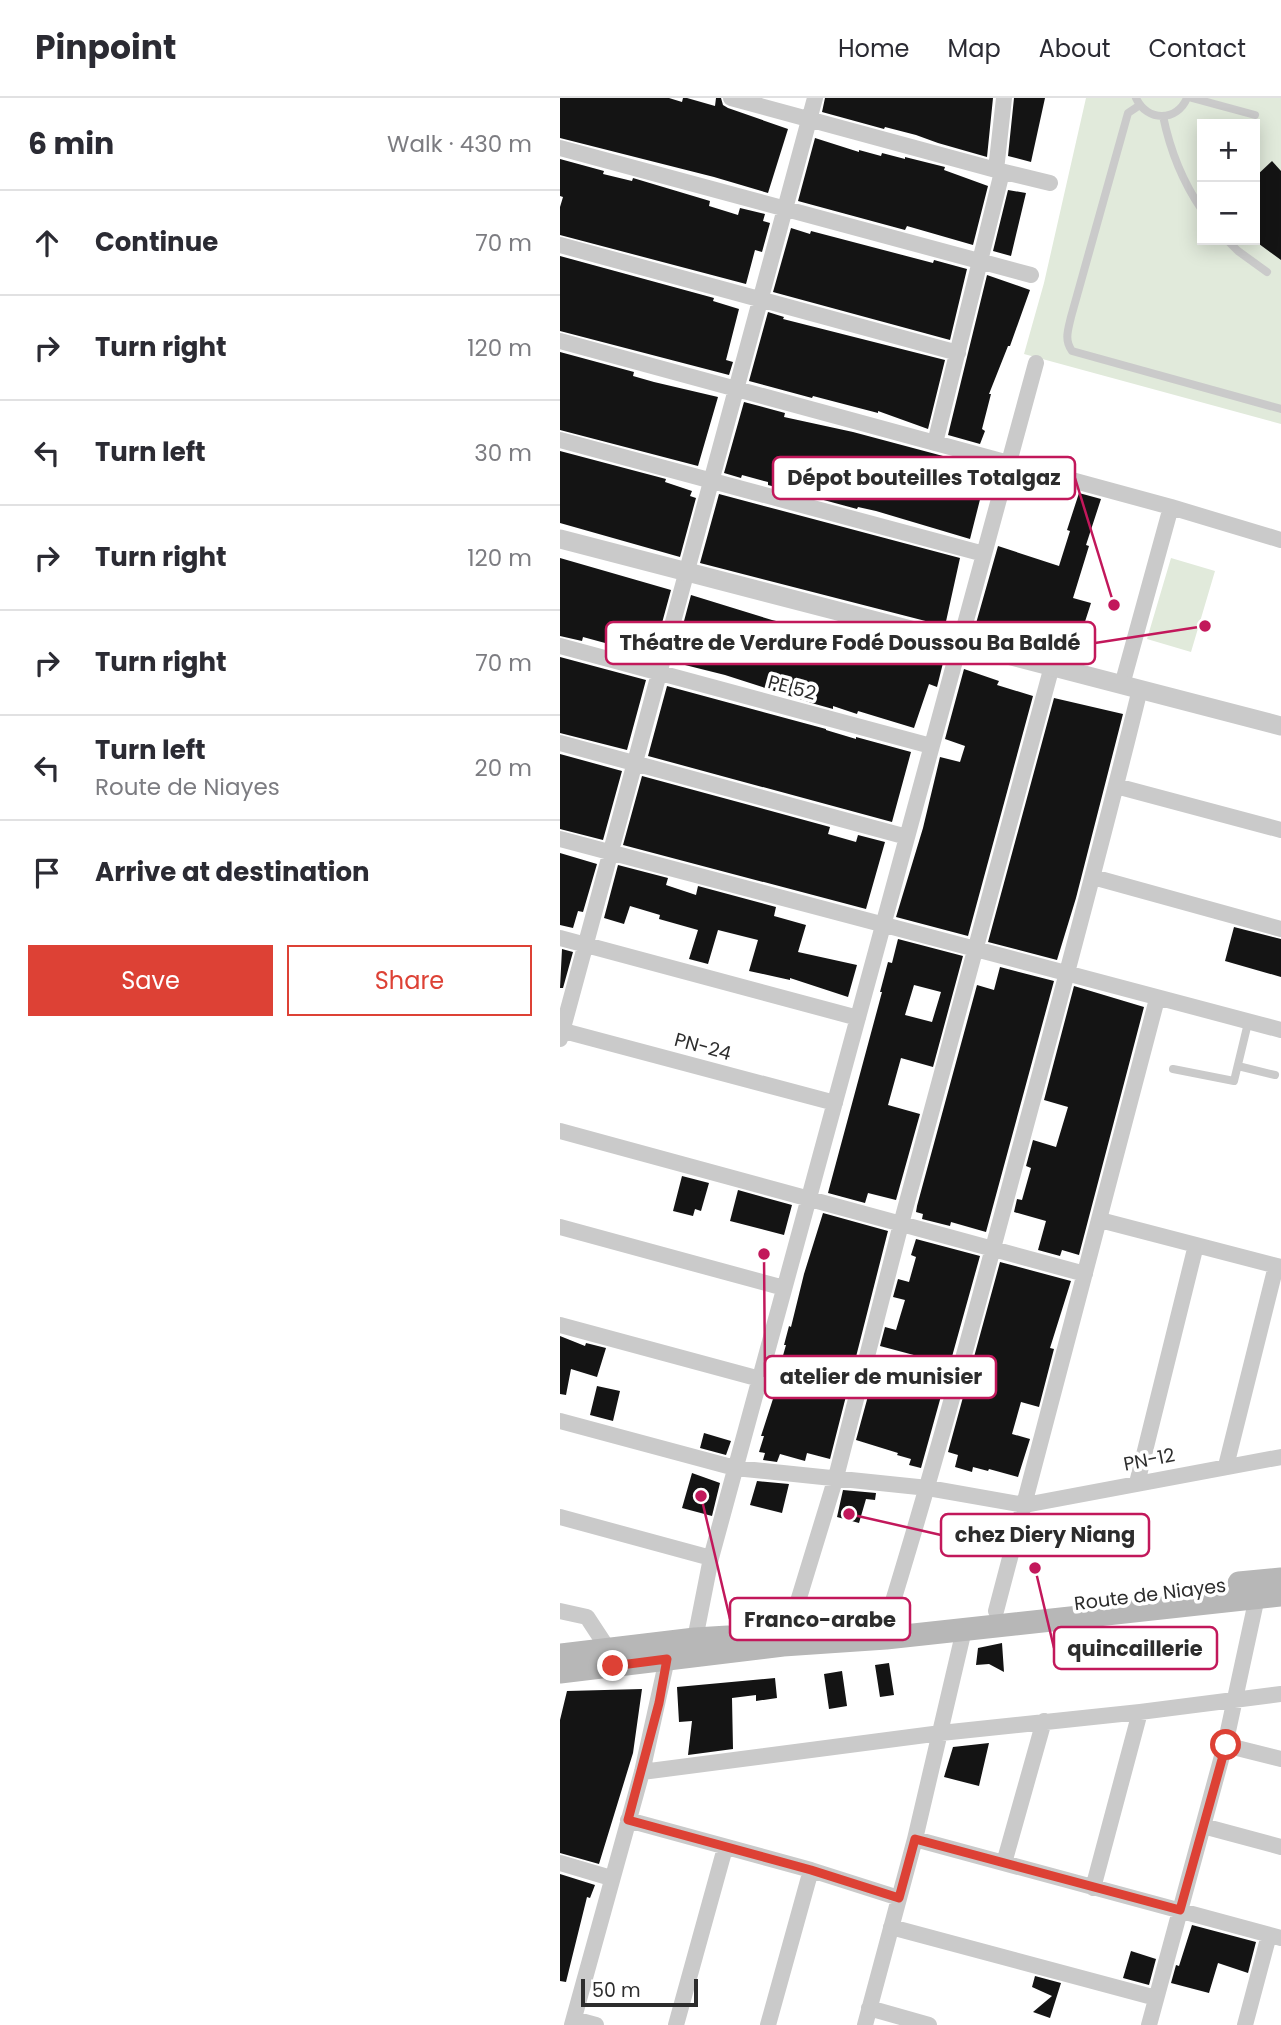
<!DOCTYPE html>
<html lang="en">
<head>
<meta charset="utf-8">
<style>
	body { margin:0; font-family:Poppins,sans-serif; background:#f2f2f3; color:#2b2b33 }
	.controls { position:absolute; right:21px; top:21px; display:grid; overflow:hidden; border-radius:0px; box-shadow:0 4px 18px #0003 }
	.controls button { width:63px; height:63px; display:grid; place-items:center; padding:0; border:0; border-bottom:2px solid #e1e1e2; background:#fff; color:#2b2b33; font:35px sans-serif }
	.scale { position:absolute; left:21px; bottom:18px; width:117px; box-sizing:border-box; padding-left:7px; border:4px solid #2d2d2d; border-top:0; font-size:19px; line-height:24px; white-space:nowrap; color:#2d2d2d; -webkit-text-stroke:5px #fff; paint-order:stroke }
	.stop { position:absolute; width:21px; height:21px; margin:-16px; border:5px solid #dd4135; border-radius:50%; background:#fff }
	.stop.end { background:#dd4135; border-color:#fff; box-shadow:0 2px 7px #0008 }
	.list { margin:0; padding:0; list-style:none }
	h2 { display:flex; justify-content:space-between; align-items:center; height:91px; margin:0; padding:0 28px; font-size:30px }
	h2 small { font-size:23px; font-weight:400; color:#7c7c81 }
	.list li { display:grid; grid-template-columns:46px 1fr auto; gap:21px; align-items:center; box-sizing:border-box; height:105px; padding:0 28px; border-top:2px solid #e1e1e2 }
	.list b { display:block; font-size:26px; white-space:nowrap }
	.list p { margin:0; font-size:23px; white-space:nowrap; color:#7c7c81 }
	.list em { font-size:23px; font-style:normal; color:#7c7c81 }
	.actions { display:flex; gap:14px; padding:21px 28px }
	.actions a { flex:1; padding:16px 0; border:2px solid #dd4135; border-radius:0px; text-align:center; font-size:24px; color:#dd4135 }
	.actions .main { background:#dd4135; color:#fff }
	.icon { flex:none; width:38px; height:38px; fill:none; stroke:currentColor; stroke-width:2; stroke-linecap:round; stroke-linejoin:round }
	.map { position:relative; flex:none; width:721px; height:1927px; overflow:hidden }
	header { display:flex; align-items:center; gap:42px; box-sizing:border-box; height:98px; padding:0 35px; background:#fff; border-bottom:2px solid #e1e1e2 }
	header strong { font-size:33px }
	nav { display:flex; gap:38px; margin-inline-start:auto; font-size:24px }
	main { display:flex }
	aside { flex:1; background:#fff }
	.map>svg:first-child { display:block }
</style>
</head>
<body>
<header>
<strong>Pinpoint</strong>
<nav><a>Home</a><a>Map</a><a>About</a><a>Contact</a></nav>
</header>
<main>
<aside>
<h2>6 min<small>Walk · 430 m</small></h2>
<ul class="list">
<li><svg class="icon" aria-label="ahead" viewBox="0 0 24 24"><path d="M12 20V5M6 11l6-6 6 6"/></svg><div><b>Continue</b></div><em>70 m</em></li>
<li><svg class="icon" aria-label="right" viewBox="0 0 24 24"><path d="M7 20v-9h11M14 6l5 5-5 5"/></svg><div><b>Turn right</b></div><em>120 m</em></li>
<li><svg class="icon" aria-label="left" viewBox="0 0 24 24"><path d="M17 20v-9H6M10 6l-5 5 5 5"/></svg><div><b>Turn left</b></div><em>30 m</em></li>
<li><svg class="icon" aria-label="right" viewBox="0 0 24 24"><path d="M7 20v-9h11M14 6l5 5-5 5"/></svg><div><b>Turn right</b></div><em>120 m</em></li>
<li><svg class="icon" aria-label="right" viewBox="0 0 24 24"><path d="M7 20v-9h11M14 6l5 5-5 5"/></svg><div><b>Turn right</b></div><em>70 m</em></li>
<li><svg class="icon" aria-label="left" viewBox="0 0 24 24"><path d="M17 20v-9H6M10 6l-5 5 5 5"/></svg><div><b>Turn left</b><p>Route de Niayes</p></div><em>20 m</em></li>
<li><svg class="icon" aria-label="arrive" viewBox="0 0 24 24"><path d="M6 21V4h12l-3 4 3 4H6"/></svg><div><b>Arrive at destination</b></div></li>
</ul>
<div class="actions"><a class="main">Save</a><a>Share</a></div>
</aside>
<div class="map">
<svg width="721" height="1927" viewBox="0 0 721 1927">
	<rect width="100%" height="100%" fill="#fff"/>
	<path fill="#e1eadb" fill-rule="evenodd" d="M526 0H721V326L464 256 484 185ZM642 26H695V142H642Z
		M611 460 655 473 631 554 587 541Z"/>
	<path fill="#141414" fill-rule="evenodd" d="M0 0H109L122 4 123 0H127L155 8 156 0H161L163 7 168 10 228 31 208 95 154 79 0 40Z
		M265 0H433L427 59 378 45 356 37 325 29 324 31 262 14Z
		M454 0H485L471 64 448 58Z
		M255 40 299 54V52L321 58 322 55 345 61V59L385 69 384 72 428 88 413 147 347 128 345 132 238 103Z
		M0 61 44 73 43 76 72 83 73 80 150 103 149 108 178 117 180 110 205 116 203 123 210 125 202 154 195 152 186 186 0 137V109L3 99 0 98Z
		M712 63 721 73V162L695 143V79Z
		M448 92 466 95 451 158 433 153Z
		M231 130 250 136 251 133 373 165 374 162 407 171 390 242 213 194Z
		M0 158 154 200 153 203 179 211 166 262 173 264 169 277 0 233Z
		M427 177 470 192 450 248H448L429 296H431L422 331 425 333 420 346 388 337Z
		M208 214 224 219 223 221 385 262 368 331 318 313V315L253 298 252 300 189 283Z
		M0 254 74 274 73 278 94 284 158 299 138 368 0 332Z
		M184 304 225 315 224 319 293 334 428 370 410 441 316 413 298 409 297 411 208 387V384L182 377 181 380 164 375Z
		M0 353 106 381 105 384 132 393 130 398 136 400 120 459 0 425Z
		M519 395 541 401 526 447 529 448 513 500 531 505 513 561 413 536 438 448 499 468 510 433 507 432Z
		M159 396 400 460 385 528 140 465Z
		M0 460 111 492 93 558 23 539 22 543 0 538Z
		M131 497 212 522 320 548 321 545 383 565 377 589 369 586 354 630 298 613 297 616 273 608V611L255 606 165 577 113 564Z
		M0 559 86 582 67 652 0 635Z
		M404 571 439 583 437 587 473 598 408 838 336 819 363 730 380 659 400 664 405 648 385 641Z
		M107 588 266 631V632L296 641V639L351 654 332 724 88 658Z
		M494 600 563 616 516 800 497 862 428 844Z
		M0 656 62 673 43 742 0 731Z
		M82 678 270 729 268 736 296 744 298 737 325 744 306 811 63 747Z
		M0 755 37 766 23 814 18 813 13 830 0 827Z
		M58 767 108 780 106 787 136 797 138 788 216 809 214 818 246 827 238 854 297 867 288 899 230 880V882L189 873 198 842 158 832 148 866 129 861 138 832 99 821 100 817 70 808 64 826 44 820Z
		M674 829 721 841V879L665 863Z
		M338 841 403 858 373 969 341 960 328 1007 360 1016 336 1102 308 1095 305 1105 268 1095 269 1091 318 909 322 894H320L328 864 332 865ZM354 887 381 894 372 924 345 917Z
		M2 851 13 854 3 890H0Z
		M440 869 494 883 426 1134 391 1124 390 1128 362 1121 363 1116 356 1114 357 1108 417 887 434 892Z
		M514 888 584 909 519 1157 502 1152 500 1158 478 1152 486 1123 454 1114 457 1101 462 1102 471 1070 466 1068 473 1042 496 1049 508 1009 484 1002Z
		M122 1078 149 1085 141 1113 135 1111 133 1118 113 1113Z
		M178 1092 232 1107 224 1137 170 1123Z
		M263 1115 328 1133 270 1361 247 1355 245 1363 220 1356 217 1364 203 1362 205 1355 199 1354 204 1338H201L221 1276 218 1275 226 1247H224L229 1228 231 1229 244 1176Z
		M356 1141 420 1158 361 1370 349 1367 351 1361 337 1357 338 1355 296 1342 308 1298 313 1299 319 1277 351 1286 349 1290 375 1298 382 1275 362 1269 365 1260 320 1248 325 1229 336 1232 345 1202 333 1199 338 1181 349 1184 356 1159 351 1157Z
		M440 1164 511 1183 490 1250 494 1251 479 1309 461 1304 452 1336 470 1341 458 1379 429 1371 428 1373 413 1369 412 1374 395 1369 398 1357 388 1354Z
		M0 1238 25 1248 26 1245 46 1250 37 1279 11 1271 6 1297 0 1296Z
		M37 1288 60 1293 53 1323 30 1317Z
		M144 1335 171 1343 166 1357 140 1350Z
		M132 1375 160 1385 152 1418 122 1410Z
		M197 1383 229 1386 222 1415 190 1407Z
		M283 1392 316 1395 315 1402 306 1401 299 1425 277 1419Z
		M442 1545 444 1574 429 1566 416 1567 418 1550Z
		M329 1565 334 1597 320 1599 315 1567Z
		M282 1573 287 1608 269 1611 264 1576Z
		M215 1580 217 1600 196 1603V1597L172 1600 173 1651 128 1657 132 1623 119 1624 117 1589Z
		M82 1591 73 1655 39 1766 0 1755V1622L7 1593Z
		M429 1645 419 1688 384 1679 393 1649Z
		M0 1776 35 1787 30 1800 27 1799 6 1884 0 1883Z
		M632 1827 696 1844 688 1875 658 1865 649 1895 611 1885 616 1867 619 1868Z
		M571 1853 596 1861 589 1887 563 1880Z
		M475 1878 501 1885 490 1920 473 1914 492 1898 472 1889Z"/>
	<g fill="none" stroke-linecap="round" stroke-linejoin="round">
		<path stroke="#cacaca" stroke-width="8" d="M576 0C587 24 617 24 627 0
			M632 0 695 17
			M580 7 568 15 511 219C508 232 504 242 512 253L721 311
			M603 18C610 52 622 83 642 112
			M667 142 678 153 707 174
			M678 968 715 977
			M613 971 674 983 688 925"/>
		<path stroke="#cacaca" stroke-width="16" d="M171 0 436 72 490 85
			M0 50 471 177
			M436 72 444 0
			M0 147 398 255
			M0 243 611 409 721 442
			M0 342 424 456
			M375 345 442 74
			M0 548 371 648
			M562 587 611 409
			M0 645 347 739
			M556 688 721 732
			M0 741 721 932
			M533 779 721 831
			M0 840 298 920
			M0 932 275 1005
			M0 941 255 0
			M0 1033 525 1176
			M540 1122 721 1169
			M0 1129 224 1190
			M0 1227 200 1281
			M0 1323 175 1370 368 1390 465 1407 721 1359
			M666 1368 716 1168
			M577 1385 636 1147
			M0 1419 151 1460
			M0 1513 27 1519 48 1551
			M436 1513 597 901
			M326 1526C374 1371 416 1214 458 1057 500 902 542 747 580 591
			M228 1536 276 1379 341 1126 492 568
			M135 1541 151 1460 476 265
			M665 1647 721 1661
			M82 1674 381 1635 580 1614 721 1596
			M68 1722 251 1772 339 1800
			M643 1728 721 1749
			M355 1741 721 1840
			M0 1765 51 1780
			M444 1765 484 1623
			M533 1790 580 1614
			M331 1829 596 1900
			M309 1910 369 1927
			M14 1921 36 1927
			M12 1927 82 1674 107 1561
			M116 1927 165 1750
			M208 1927 251 1772
			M305 1927 355 1741 404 1532
			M589 1927 665 1647 697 1499
			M685 1927 709 1837"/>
		<path stroke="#cacaca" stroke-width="19" d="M0 441 721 628"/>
		<path stroke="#b7b7b7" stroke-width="23" d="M679 1485 721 1481
			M0 1557 135 1541 168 1539
			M0 1574 223 1547 326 1540 721 1497"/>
	</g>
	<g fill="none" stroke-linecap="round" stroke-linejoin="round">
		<path stroke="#dd4135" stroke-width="9" d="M53 1568 107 1561 99 1605 68 1722 251 1772 339 1800 355 1741 620 1812 666 1647"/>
	</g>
	<g text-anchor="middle" stroke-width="7" stroke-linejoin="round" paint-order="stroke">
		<g font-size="19" fill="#2d2d2d" stroke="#fff">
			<text transform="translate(232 589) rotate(15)" y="7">PE 52</text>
			<text transform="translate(143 948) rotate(15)" y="7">PN-24</text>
			<text transform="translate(589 1361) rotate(-11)" y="7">PN-12</text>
			<text transform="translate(590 1496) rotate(-7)" y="7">Route de Niayes</text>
		</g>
	</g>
	<path fill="none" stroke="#c2185b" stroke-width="2.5" d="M554 507L515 380M645 528L535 545M204 1156L205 1279M289 1416L381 1437M141 1398L170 1521M475 1470L494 1550"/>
	<g fill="#c2185b" stroke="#fff" stroke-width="2.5">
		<circle cx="554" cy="507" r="7"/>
		<circle cx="645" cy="528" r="7"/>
		<circle cx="204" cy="1156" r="7"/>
		<circle cx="289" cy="1416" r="7"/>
		<circle cx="141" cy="1398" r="7"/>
		<circle cx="475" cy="1470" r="7"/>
	</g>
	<g fill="#fff" stroke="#c2185b" stroke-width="2.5">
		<rect x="213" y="359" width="302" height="42" rx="7"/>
		<rect x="46" y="524" width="489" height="42" rx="7"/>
		<rect x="205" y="1258" width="231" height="42" rx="7"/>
		<rect x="381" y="1416" width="208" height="42" rx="7"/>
		<rect x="170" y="1500" width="180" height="42" rx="7"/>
		<rect x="494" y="1529" width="163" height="42" rx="7"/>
	</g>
	<g font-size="21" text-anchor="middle" font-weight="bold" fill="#2d2d2d">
		<text x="364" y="387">Dépot bouteilles Totalgaz</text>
		<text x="290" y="552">Théatre de Verdure Fodé Doussou Ba Baldé</text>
		<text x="321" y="1286">atelier de munisier</text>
		<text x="485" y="1444">chez Diery Niang</text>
		<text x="260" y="1529">Franco-arabe</text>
		<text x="575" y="1558">quincaillerie</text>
	</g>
</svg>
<div class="controls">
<button>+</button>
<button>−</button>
</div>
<div class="scale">50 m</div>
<div class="stop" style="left:666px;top:1647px"></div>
<div class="stop end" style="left:53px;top:1568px"></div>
</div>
</main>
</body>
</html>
